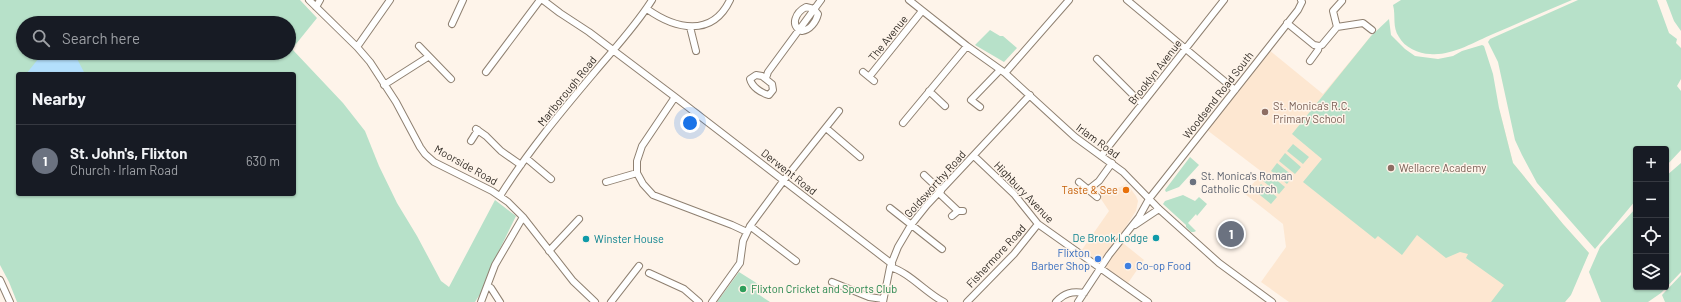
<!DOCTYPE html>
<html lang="en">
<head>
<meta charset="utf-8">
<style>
	body { margin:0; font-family:Barlow,sans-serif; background:#20242c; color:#f1f3f6 }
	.controls { position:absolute; right:12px; bottom:12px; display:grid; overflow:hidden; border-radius:4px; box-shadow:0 1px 3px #0004 }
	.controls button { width:36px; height:36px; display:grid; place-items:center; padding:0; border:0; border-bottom:1px solid #363941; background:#171b24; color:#f1f3f6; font:20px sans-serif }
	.you { position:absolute; left:690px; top:123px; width:14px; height:14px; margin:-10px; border:3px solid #fff; border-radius:50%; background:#1a73e8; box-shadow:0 0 0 6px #1a73e833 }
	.badge { display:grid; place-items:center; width:26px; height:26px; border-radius:50%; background:#1a73e8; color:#fff; font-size:13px; font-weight:700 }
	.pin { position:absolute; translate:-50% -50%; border:2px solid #fff; box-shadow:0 1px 4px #0006 }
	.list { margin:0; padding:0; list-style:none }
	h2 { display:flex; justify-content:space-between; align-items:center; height:52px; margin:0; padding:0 16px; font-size:17px }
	h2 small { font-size:13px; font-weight:400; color:#9ea1a6 }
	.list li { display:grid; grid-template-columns:26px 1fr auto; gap:12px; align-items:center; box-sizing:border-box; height:72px; padding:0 16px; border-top:1px solid #363941 }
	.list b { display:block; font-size:15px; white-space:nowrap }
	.list p { margin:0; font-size:13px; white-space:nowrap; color:#9ea1a6 }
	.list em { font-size:13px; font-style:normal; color:#9ea1a6 }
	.icon { flex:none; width:22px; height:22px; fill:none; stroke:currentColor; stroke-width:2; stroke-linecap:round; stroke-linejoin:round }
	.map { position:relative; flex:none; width:1681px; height:302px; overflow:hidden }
	.search { position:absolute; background:#171b24; box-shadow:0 1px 3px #0004; left:16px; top:16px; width:280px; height:44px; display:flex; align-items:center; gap:10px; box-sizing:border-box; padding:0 14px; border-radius:22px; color:#9ea1a6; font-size:15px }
	.panel { position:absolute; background:#171b24; box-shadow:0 1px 3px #0004; left:16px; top:72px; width:280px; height:124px; border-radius:4px }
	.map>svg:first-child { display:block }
</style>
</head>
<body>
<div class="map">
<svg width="1681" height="302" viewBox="0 0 1681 302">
	<rect width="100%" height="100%" fill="#fef4ea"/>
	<path fill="#fde7d1" d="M1371 36 1499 108 1513 163 1563 224 1589 253 1565 302H1289L1261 282 1286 247 1283 224 1245 194 1262 172 1207 130 1269 50 1323 94Z
		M1127 184 1136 196 1138 201 1136 211 1118 239 1144 260 1128 283 1081 251 1109 211 1099 196Z"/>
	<path fill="#b7e1c9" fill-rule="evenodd" d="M0 0H300L317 18 292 49 343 103 365 131 379 166 397 203 417 236 441 281 449 287 495 200 516 216 492 265 486 285 475 302H17L9 282 0 265ZM23 23H289V53H23ZM18 74H294V194H18Z
		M1401 0H1572C1545 11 1519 23 1493 34 1474 42 1452 56 1430 54 1419 54 1404 47 1399 37 1392 27 1396 16 1393 5Z
		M1578 0H1657L1669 33 1677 39 1676 43 1681 48V79L1677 86 1681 91V150L1666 166V149H1636V200L1595 249 1537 183 1522 155 1515 140 1498 62 1488 42 1490 39Z
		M1666 0H1681V31L1674 21Z
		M1389 19 1391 35 1405 49 1415 56 1438 59 1453 56 1462 51 1482 45 1484 46 1493 74 1499 108 1513 163 1563 224 1589 253 1571 295 1565 302H1491L1504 285 1466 258 1468 254 1460 252 1446 258 1417 235 1402 255 1378 236 1375 239 1303 182 1322 159 1292 134 1371 36Z
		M990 30 1000 36H1003L1017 48 1004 62 975 45Z
		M1293 144 1309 157 1303 164 1287 151Z
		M1285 153 1301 167 1295 174 1279 161Z
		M1190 157 1199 165 1179 187 1166 192 1165 190Z
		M1277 163 1293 176 1287 184 1271 171Z
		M1681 163V272L1661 293 1648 302H1601L1589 272 1600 247 1636 208V287H1666V176Z
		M1269 174 1285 187 1279 194 1263 181Z
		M1261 184 1277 197 1271 204 1255 191Z
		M1183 195 1195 201 1199 197 1207 204 1197 216 1196 214 1188 223 1196 231 1194 232H1191L1186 227V225L1163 204 1165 201Z
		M739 272 758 284 761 291 758 294 770 302H717Z
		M1681 275V302H1665L1662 295Z"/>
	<path fill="#b3dffc" d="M45 53H74L85 74H26L39 58Z"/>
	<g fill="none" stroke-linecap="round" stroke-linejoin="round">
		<defs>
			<path id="minor" d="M309 0 357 47 370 62 396 102 420 147 425 154 434 162 492 191 508 202 523 217 573 281 595 302
				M543 0 560 13 589 32 675 97 892 264
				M909 0 967 46 1005 73 1075 137 1123 172 1159 209 1219 263 1272 302
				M1127 0 1235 90
				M316 7 320 0
				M806 7 814 9 818 14C816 22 810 30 802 31 789 26 796 12 806 7Z
				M647 9C675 29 712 38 730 0
				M1287 23 1314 45 1319 46
				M452 24 463 0
				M690 27 696 51
				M1337 27 1333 11 1342 1
				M419 46 451 79
				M357 47 390 0
				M1097 59 1142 104
				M1310 61 1318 50 1319 46 1322 45 1337 27 1363 23 1372 30
				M486 72 540 0
				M863 72 874 81
				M1005 73 1069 0
				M756 75 762 76 772 84 773 90 769 95C761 93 752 87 750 79Z
				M869 77 922 11
				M766 78 768 72 821 0
				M384 85 428 57
				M929 91 945 106
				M675 97 642 146 637 161V173L643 184 653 195 732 225 747 232
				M980 107 971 100 1000 70
				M903 123 967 46
				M826 128 860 157
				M476 129 486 136 501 151 521 165
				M471 141 478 130
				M974 156 1014 194 1038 224 1148 302
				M1101 156 1224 0
				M526 158 551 179
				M924 175 941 191
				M606 182 637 173
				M1079 182 1097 197
				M1089 189 1099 181 1112 163
				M939 193 958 211
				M500 196C527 153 560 113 593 74 613 50 635 27 652 0
				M890 208 942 249
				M952 216 958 211H963
				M1135 225 1159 209
				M750 226 796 261
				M549 251 579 219
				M890 267C909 272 926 293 944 302
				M649 273 684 289 699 302
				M0 280 10 302
				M832 282 869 297 883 299
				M488 286 491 288 500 302
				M481 302 495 265 523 217
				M611 302 639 266
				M712 302 740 263 743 241 750 226 784 180 839 111
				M883 302 890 267 898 247 911 225 927 205 1030 95
				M967 302 1014 254 1038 224
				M1056 302C1064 293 1072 291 1084 293
				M1078 302 1109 255 1139 217 1149 199 1298 10 1302 2 1301 0"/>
		</defs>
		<use href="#minor" stroke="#8f8071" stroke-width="8"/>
		<use href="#minor" stroke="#fff" stroke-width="6"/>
	</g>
	<g fill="#8d6e63" stroke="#fef4ea" stroke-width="1.5">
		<circle cx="1265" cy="112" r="4"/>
		<circle cx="1391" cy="168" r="4"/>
	</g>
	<circle fill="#6b7280" stroke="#fef4ea" stroke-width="1.5" cx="1193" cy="182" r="4"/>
	<circle fill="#e8710a" stroke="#fef4ea" stroke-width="1.5" cx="1126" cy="190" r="4"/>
	<g fill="#0f9aa8" stroke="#fef4ea" stroke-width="1.5">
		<circle cx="1156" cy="238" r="4"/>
		<circle cx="586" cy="239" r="4"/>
	</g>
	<g fill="#3f7fe0" stroke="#fef4ea" stroke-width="1.5">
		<circle cx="1098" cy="259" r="4"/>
		<circle cx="1128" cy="266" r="4"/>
	</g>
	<circle fill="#2e9e5b" stroke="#fef4ea" stroke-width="1.5" cx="743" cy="289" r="4"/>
	<g text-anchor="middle" stroke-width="3" stroke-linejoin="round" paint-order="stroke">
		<g font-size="11" fill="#322c26" stroke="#fef4ea">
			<text transform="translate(888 38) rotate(-51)" y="4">The Avenue</text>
			<text transform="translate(1155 72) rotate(-52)" y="4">Brooklyn Avenue</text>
			<text transform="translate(567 91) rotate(-51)" y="4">Marlborough Road</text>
			<text transform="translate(1218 95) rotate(-52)" y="4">Woodsend Road South</text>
			<text transform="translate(1098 141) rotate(36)" y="4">Irlam Road</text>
			<text transform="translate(466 165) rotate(29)" y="4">Moorside Road</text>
			<text transform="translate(789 172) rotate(38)" y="4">Derwent Road</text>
			<text transform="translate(935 184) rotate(-48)" y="4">Goldsworthy Road</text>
			<text transform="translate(1024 192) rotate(46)" y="4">Highbury Avenue</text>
			<text transform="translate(996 256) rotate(-47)" y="4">Fishermore Road</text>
		</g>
		<g font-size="11" fill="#785e54" stroke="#fef4ea" text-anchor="start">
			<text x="1273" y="110">St. Monica's R.C.<tspan x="1273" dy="13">Primary School</tspan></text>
			<text x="1399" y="172">Wellacre Academy</text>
		</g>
		<g font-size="11" fill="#5b616d" stroke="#fef4ea" text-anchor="start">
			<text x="1201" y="180">St. Monica's Roman<tspan x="1201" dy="13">Catholic Church</tspan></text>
		</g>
		<g font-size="11" fill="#c56008" stroke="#fef4ea" text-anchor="end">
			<text x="1118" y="194">Taste &amp; See</text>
		</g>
		<g font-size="11" fill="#0d838f" stroke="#fef4ea" text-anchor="end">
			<text x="1148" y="242">De Brook Lodge</text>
			<text x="594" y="243" text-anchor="start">Winster House</text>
		</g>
		<g font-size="11" fill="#366cbe" stroke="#fef4ea" text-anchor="end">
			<text x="1090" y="257">Flixton<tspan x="1090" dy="13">Barber Shop</tspan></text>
			<text x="1136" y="270" text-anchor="start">Co-op Food</text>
		</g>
		<g font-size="11" fill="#27864d" stroke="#fef4ea" text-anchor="start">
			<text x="751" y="293">Flixton Cricket and Sports Club</text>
		</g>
	</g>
</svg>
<div class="controls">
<button>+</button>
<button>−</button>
<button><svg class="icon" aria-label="locate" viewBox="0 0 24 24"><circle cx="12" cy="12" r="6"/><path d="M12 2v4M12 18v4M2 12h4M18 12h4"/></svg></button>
<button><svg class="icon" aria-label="layers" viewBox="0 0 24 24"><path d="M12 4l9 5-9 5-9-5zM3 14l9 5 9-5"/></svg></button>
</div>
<div class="you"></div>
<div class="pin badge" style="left:1231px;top:234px;background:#6b7280">1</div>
<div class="search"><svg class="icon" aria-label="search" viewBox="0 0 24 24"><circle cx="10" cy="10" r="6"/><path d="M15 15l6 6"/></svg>Search here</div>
<section class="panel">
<h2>Nearby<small></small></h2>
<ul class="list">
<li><span class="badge" style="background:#6b7280">1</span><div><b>St. John's, Flixton</b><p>Church · Irlam Road</p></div><em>630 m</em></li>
</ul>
</section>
</div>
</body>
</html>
